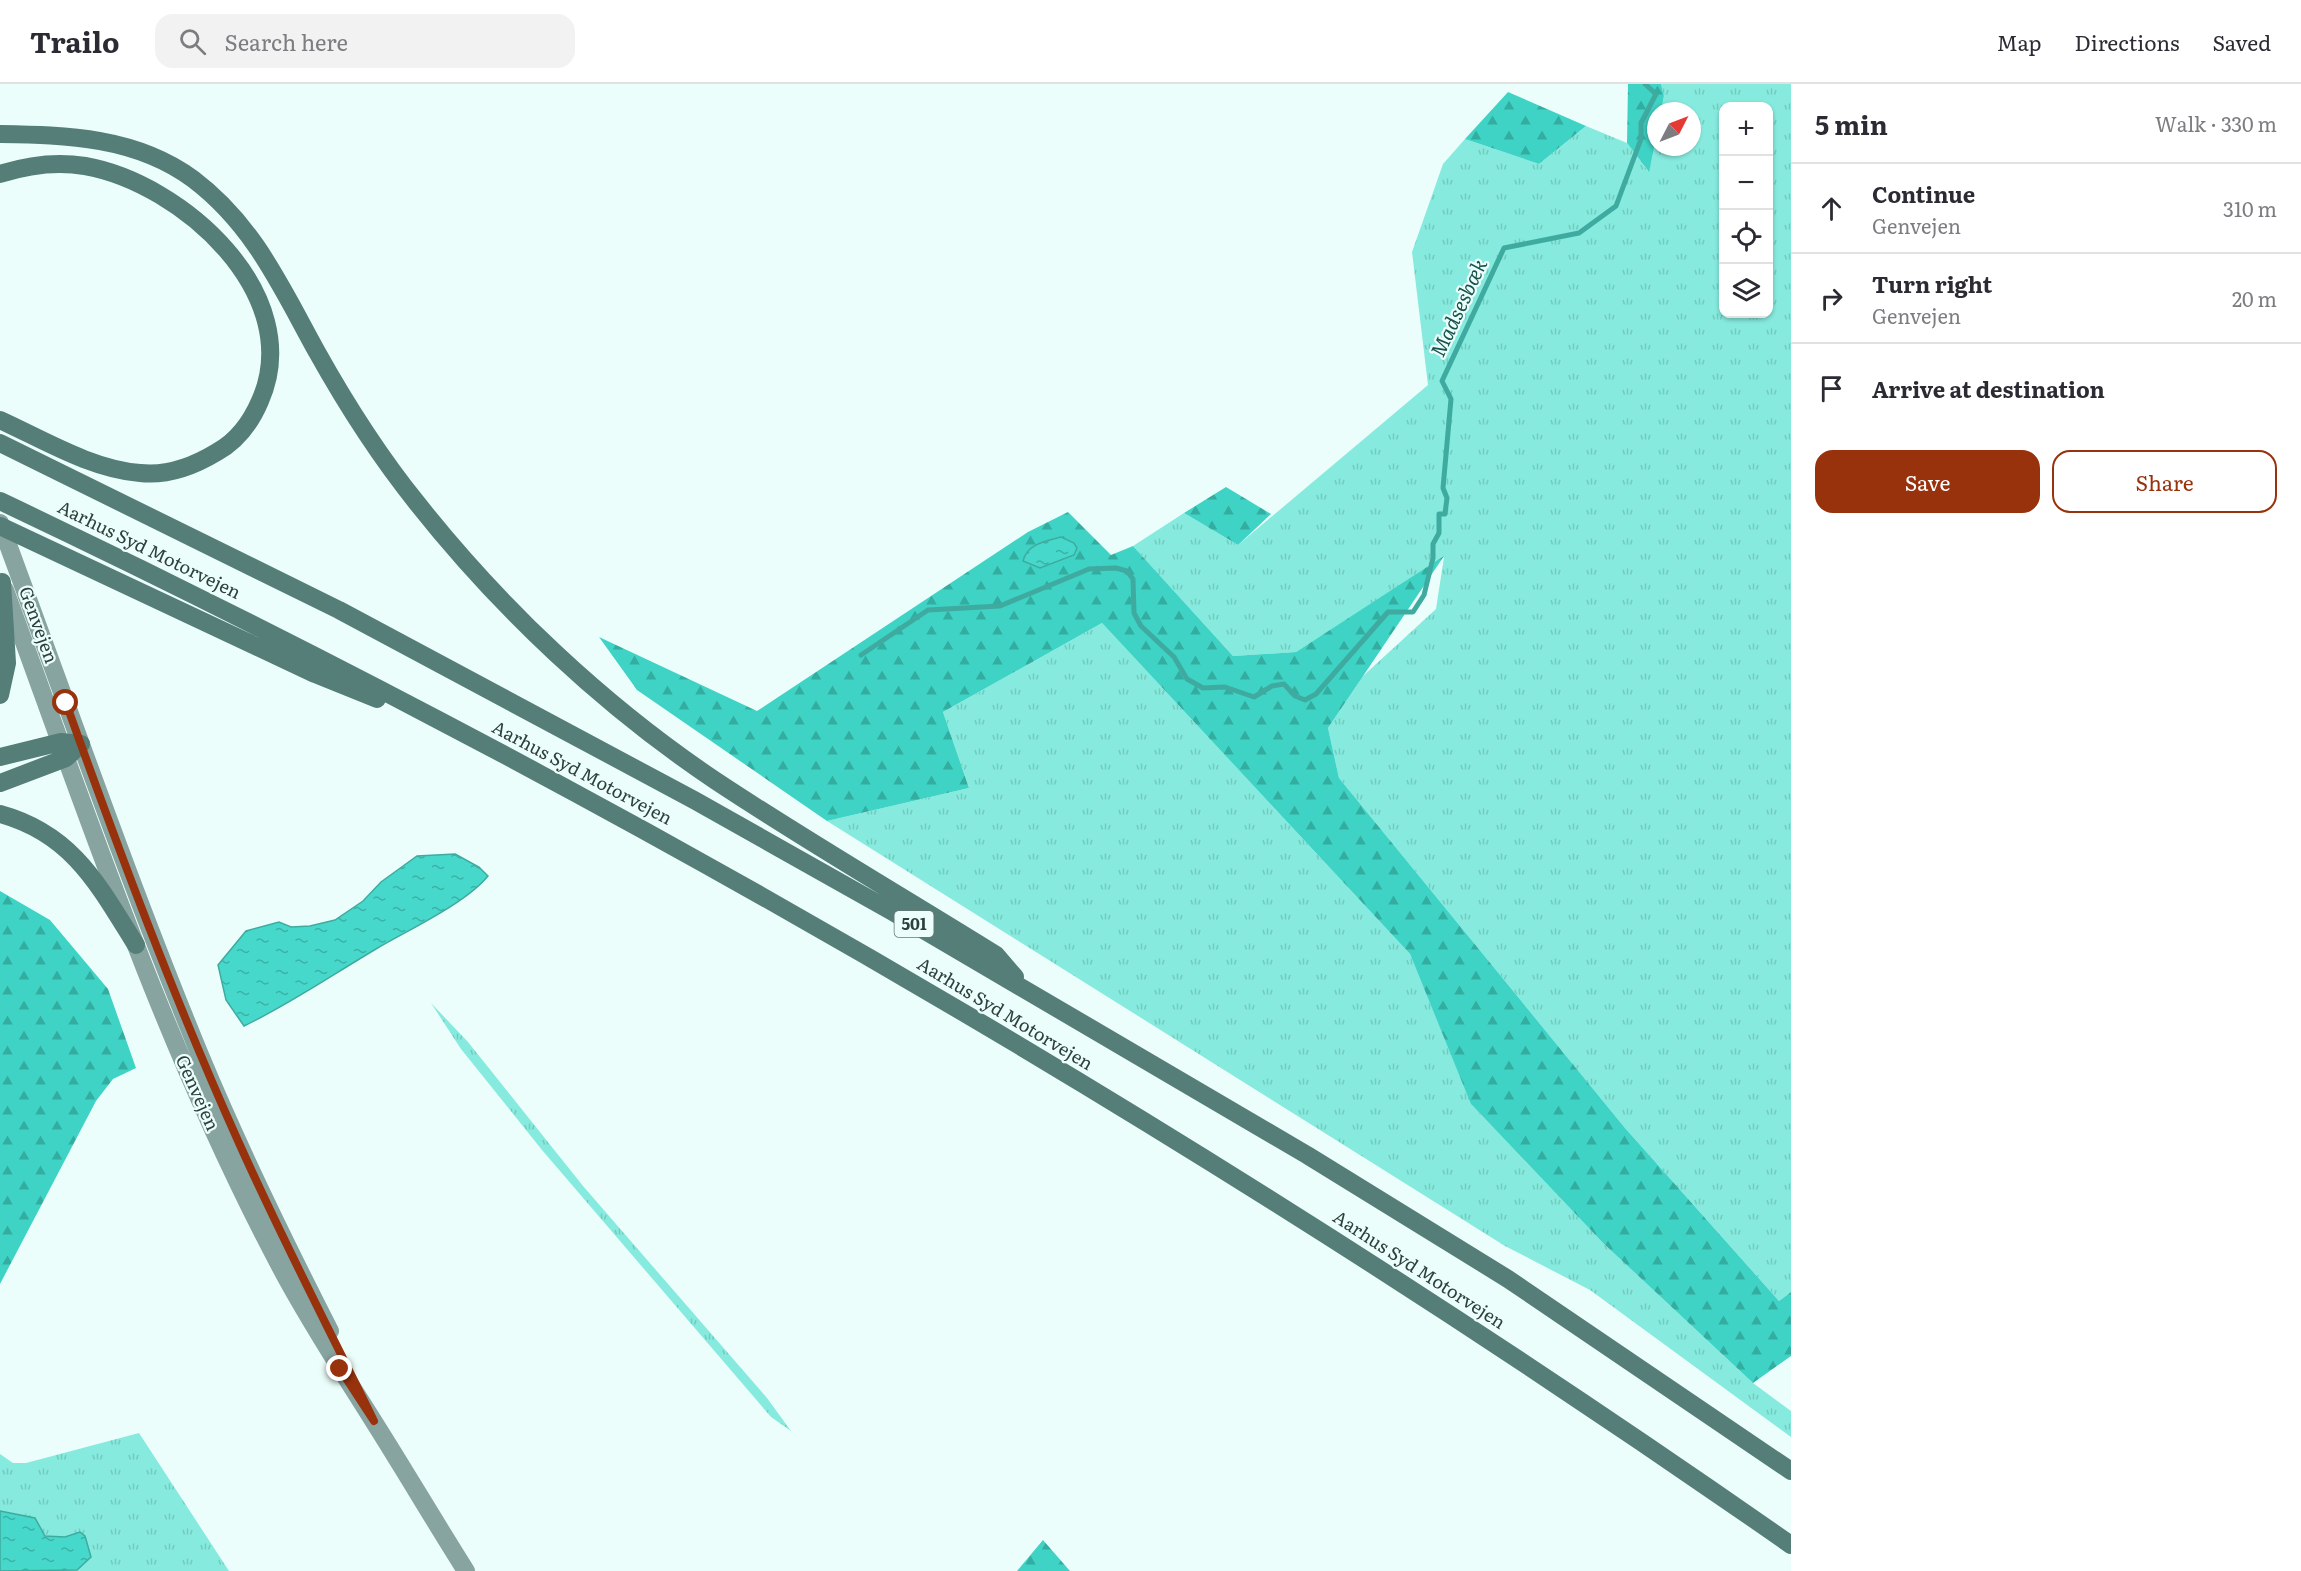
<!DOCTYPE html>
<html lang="en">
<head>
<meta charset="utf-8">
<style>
	body { margin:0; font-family:Literata,serif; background:#f2f2f3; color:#2b2b33 }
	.controls { position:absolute; right:18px; top:18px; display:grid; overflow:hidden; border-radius:12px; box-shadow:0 2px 4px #0004 }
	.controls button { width:54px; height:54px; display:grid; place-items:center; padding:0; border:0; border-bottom:2px solid #e1e1e2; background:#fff; color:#2b2b33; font:30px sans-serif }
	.compass { position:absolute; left:1647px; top:18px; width:54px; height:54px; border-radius:50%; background:#fff; box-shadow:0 2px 4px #0004; rotate:48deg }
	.stop { position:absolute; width:18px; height:18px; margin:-14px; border:4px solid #98320d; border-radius:50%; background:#fff }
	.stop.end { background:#98320d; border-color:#fff; box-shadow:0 2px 6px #0008 }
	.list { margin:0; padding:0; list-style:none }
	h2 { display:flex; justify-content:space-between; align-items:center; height:78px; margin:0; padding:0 24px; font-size:26px }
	h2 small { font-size:20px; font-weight:400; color:#7c7c81 }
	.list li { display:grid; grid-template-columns:39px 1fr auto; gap:18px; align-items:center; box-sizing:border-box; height:90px; padding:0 24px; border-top:2px solid #e1e1e2 }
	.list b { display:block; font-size:22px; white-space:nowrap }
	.list p { margin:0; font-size:20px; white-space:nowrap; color:#7c7c81 }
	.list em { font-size:20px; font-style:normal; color:#7c7c81 }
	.actions { display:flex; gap:12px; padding:18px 24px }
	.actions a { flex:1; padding:14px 0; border:2px solid #98320d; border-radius:18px; text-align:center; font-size:21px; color:#98320d }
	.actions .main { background:#98320d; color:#fff }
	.icon { flex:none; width:33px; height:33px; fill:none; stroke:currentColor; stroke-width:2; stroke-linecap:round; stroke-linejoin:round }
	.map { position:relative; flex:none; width:1791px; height:1487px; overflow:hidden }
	header { display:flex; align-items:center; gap:36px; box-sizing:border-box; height:84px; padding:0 30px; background:#fff; border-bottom:2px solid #e1e1e2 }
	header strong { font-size:28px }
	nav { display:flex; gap:33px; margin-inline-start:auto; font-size:21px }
	.search { width:420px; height:54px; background:#f2f2f3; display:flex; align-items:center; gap:15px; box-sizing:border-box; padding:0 21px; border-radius:18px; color:#7c7c81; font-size:22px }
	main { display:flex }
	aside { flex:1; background:#fff }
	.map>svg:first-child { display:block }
</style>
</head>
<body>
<header>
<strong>Trailo</strong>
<div class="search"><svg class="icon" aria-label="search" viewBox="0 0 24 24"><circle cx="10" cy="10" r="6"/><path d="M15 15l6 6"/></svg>Search here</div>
<nav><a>Map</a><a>Directions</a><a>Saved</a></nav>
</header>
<main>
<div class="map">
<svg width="1791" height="1487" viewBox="0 0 1791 1487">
	<defs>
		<pattern id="grass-tufts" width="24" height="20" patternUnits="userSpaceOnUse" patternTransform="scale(1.5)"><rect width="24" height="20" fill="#86eade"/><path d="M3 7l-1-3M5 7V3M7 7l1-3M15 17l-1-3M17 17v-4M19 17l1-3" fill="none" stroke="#74cabf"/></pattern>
		<pattern id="forest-firs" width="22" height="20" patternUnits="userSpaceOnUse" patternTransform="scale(1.5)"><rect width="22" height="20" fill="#3ed3c5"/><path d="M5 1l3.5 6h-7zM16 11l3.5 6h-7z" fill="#34ada1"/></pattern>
		<pattern id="water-ripples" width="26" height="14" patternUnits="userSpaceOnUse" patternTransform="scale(1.5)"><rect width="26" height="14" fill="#46d9cb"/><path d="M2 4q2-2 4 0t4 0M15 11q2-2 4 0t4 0" fill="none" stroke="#3bb1a6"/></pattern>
	</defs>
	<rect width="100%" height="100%" fill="#ecfefb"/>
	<path fill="url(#grass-tufts)" fill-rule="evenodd" d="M1661 0H1791V1208L1779 1217 1625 1044 1339 694 1328 644 1363 592 1436 525 1444 473 1296 568 1233 572 1133 462 1184 429 1238 461 1428 301 1412 168 1443 80 1465 55 1539 80 1586 42 1627 59 1648 87 1656 53V63H1692V27H1661L1664 12ZM1724 22H1768V230H1724Z
		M1102 539 1410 870 1472 1021 1603 1159 1753 1299 1791 1327V1353L1590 1206 1505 1162 827 737 969 704 943 628Z
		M431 919 468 958 583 1102 767 1314 791 1347 771 1333 542 1066 461 965Z
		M139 1349 229 1487H0V1370L13 1379H26Z"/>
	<path fill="url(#forest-firs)" d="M1628 0H1661L1664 12 1661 27H1656V53L1649 88 1627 59Z
		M1508 8 1586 42 1539 80 1465 55Z
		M1226 403 1271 430 1238 461 1184 429Z
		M1068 428 1111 471 1133 462 1233 572 1296 568 1444 472 1328 644 1339 694 1625 1044 1779 1217 1791 1208V1272L1753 1299 1603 1159 1471 1020 1410 870 1102 539 943 628 969 704 827 737 637 606 599 553 757 627 1028 448Z
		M0 807 50 836 108 905 136 984 113 995 96 1017 0 1200Z
		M1043 1456 1070 1487H1017Z"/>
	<path fill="url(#water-ripples)" stroke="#3faba0" stroke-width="1.5" d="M1061 453 1074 459 1077 464 1074 471 1040 484 1023 477C1027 460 1046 457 1061 453Z
		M455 770 479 783 488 792C465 820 408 846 376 865 332 891 290 920 244 942L226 916 218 881 246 847 279 838 291 843 310 842 335 836 363 817 381 798 417 772Z
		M0 1427 35 1434 45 1452 65 1453 80 1448 85 1452 91 1473 77 1486 0 1487Z"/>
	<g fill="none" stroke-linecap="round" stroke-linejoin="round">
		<path stroke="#3faba0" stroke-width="5" d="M861 571 928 526 1000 522 1089 485 1116 484 1127 487 1133 495 1134 529 1141 542 1174 573 1187 595 1203 604 1225 603 1254 613 1272 602 1284 600 1295 612 1305 616 1316 610 1388 528H1413L1424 511 1433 474V460L1439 449V430H1445L1447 414 1443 404 1451 315 1442 297 1504 164 1579 149 1616 122 1641 55V39L1656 10 1645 0"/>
		<path stroke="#88a4a0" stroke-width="18" d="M0 439C66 617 128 796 200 971 239 1065 284 1157 330 1247
			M5 506C89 735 166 968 281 1184 309 1237 342 1287 374 1338 405 1387 435 1438 466 1487"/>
		<path stroke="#557e78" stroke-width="18" d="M0 50C67 51 136 53 193 95 254 141 281 203 317 268 346 320 380 373 417 419 501 525 604 622 716 697 808 758 903 813 996 871L1015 893
			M0 90C28 81 55 77 85 82 182 99 307 211 260 317 251 338 237 357 217 368 194 382 167 392 140 389 91 385 44 356 0 336
			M0 359 339 526 694 716 891 827 1307 1071 1508 1195 1791 1387
			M0 417C625 713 1224 1065 1791 1461
			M0 442 315 590 377 615
			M0 611 7 579 2 498
			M0 673 61 658 81 660
			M0 699 66 674 81 660
			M0 730C73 750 99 802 136 861"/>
	</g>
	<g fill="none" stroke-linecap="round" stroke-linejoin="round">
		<path stroke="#98320d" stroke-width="8" d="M66 619C119 767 174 915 239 1059 281 1153 329 1245 374 1337L340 1285"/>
	</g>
	<g text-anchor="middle" stroke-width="4.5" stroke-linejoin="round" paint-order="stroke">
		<rect fill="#ecfefb" stroke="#677976" stroke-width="1.5" x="894.5" y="827" width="39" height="26" rx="4.5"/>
		<g font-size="16" font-weight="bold" fill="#2e403d">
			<text x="914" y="846">501</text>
		</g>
		<g font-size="18" fill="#2e403d" stroke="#ecfefb">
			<text transform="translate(149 466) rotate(26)" y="6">Aarhus Syd Motorvejen</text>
			<text transform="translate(38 541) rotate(70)" y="6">Genvejen</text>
			<text transform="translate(582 689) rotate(28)" y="6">Aarhus Syd Motorvejen</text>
			<text transform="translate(1005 930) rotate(31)" y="6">Aarhus Syd Motorvejen</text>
			<text transform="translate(197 1009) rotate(66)" y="6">Genvejen</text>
			<text transform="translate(1419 1186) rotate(33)" y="6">Aarhus Syd Motorvejen</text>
		</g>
		<g font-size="20" font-style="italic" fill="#18544e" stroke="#ecfefb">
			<text transform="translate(1459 224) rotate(-65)" y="7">Madsesbæk</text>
		</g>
	</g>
</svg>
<div class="controls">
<button>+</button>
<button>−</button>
<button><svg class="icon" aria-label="locate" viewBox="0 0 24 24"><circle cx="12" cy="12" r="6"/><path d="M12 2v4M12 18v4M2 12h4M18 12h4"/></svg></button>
<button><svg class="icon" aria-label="layers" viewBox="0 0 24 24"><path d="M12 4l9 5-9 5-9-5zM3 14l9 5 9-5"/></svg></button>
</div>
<svg class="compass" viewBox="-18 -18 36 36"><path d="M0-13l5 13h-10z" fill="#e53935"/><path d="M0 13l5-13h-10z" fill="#7c7c81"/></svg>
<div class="stop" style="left:66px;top:619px"></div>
<div class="stop end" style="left:340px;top:1285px"></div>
</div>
<aside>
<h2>5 min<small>Walk · 330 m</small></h2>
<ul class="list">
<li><svg class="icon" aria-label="ahead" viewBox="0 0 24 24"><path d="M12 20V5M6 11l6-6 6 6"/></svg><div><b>Continue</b><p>Genvejen</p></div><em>310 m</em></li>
<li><svg class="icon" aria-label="right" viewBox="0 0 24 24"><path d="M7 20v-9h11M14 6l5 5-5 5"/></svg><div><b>Turn right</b><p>Genvejen</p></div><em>20 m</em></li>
<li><svg class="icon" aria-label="arrive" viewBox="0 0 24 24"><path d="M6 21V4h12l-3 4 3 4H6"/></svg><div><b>Arrive at destination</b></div></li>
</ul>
<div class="actions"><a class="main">Save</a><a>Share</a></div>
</aside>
</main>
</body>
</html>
